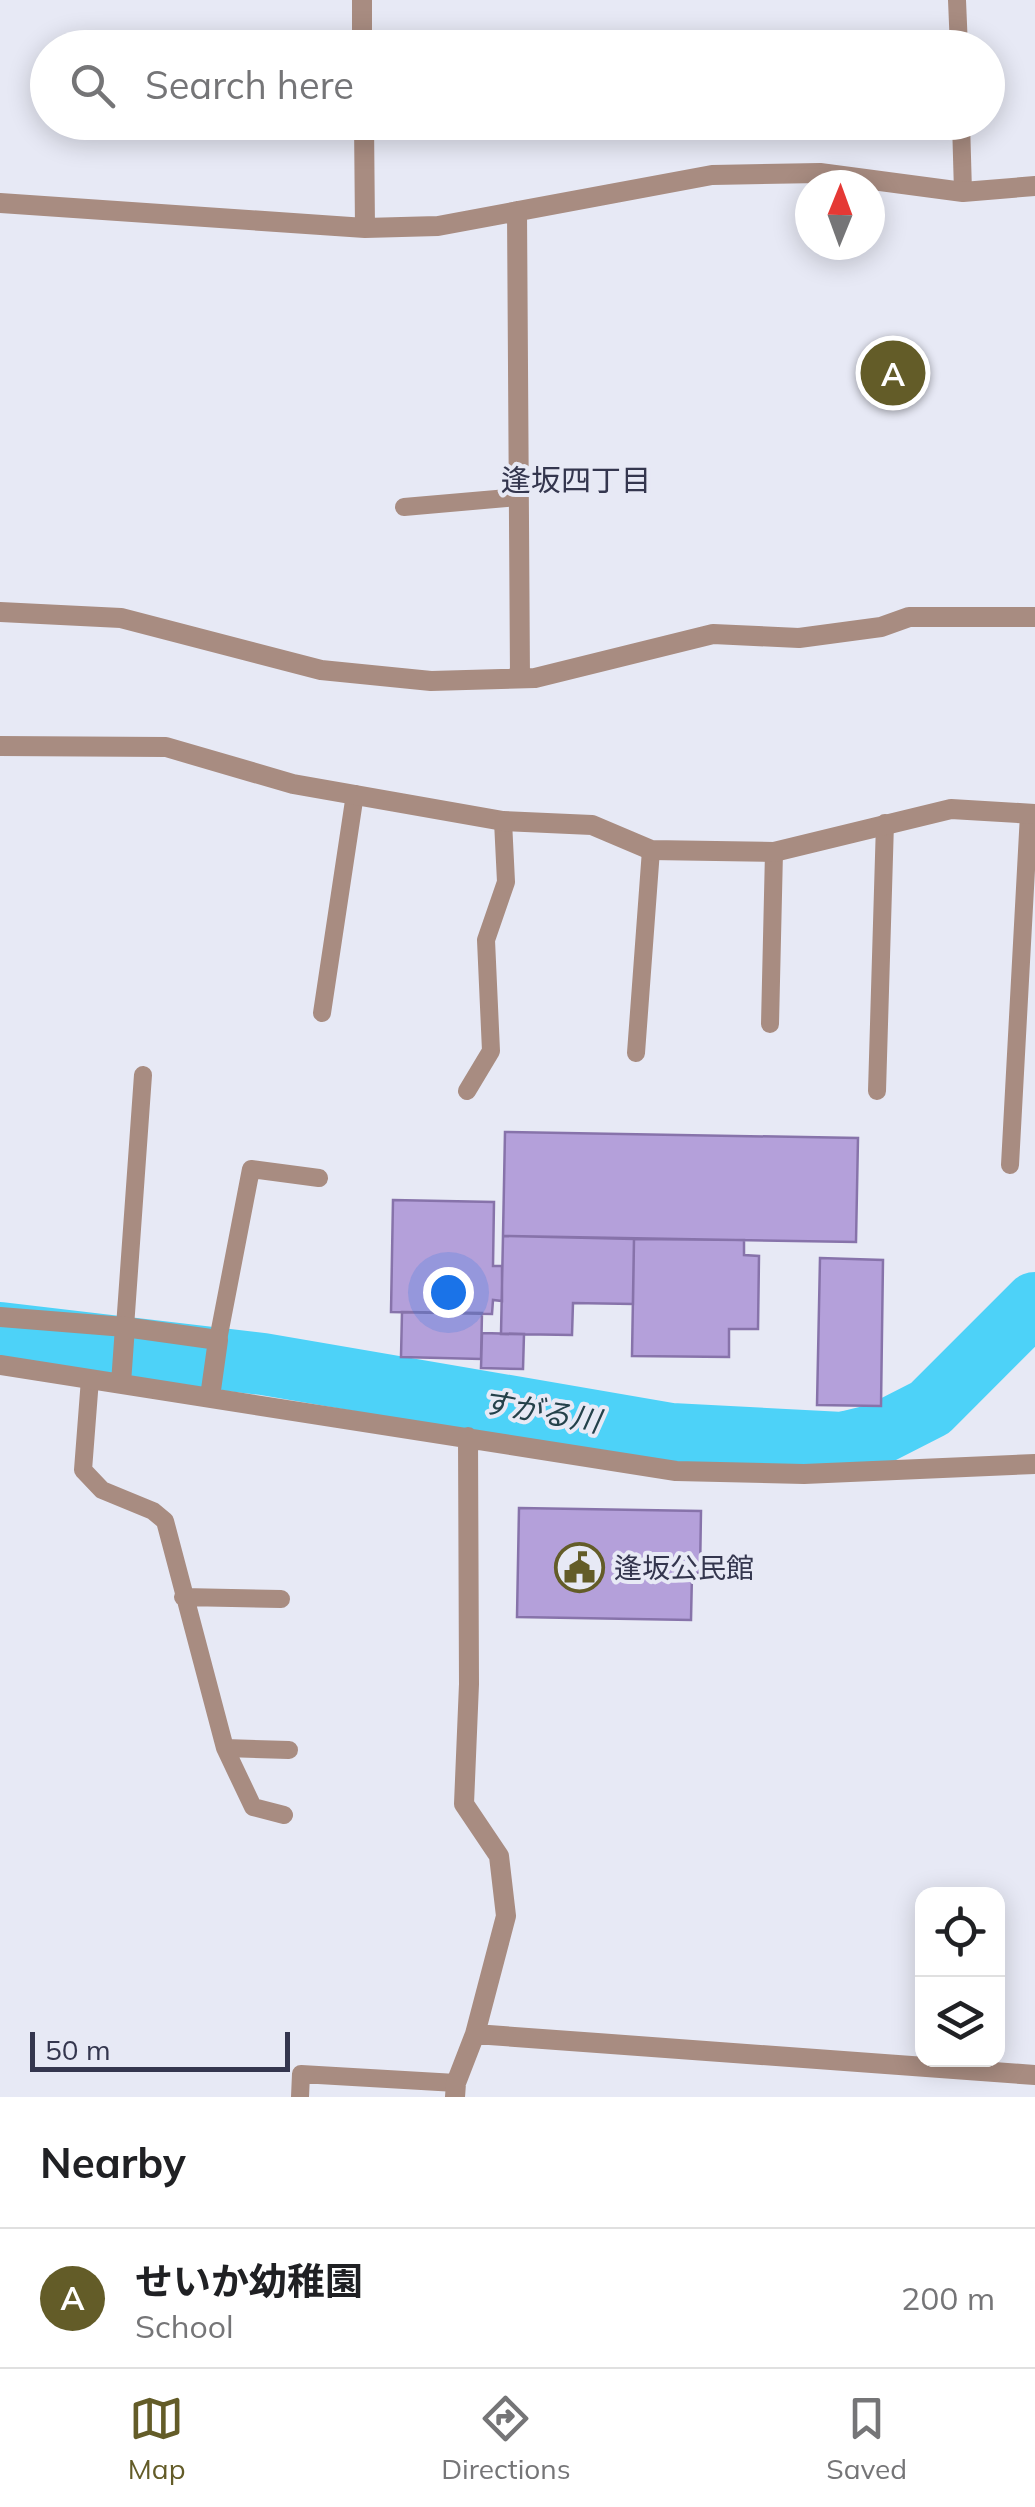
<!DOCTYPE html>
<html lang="en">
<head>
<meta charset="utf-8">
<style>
	body { margin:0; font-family:Mulish,"Noto Sans JP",sans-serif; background:#f6f6f6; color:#202124 }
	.controls { position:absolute; right:30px; bottom:30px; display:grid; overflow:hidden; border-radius:20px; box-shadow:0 5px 25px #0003 }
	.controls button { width:90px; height:90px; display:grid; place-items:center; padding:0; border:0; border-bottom:2px solid #e0e0e0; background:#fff; color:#202124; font:50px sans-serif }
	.compass { position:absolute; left:795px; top:170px; width:90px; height:90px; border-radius:50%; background:#fff; box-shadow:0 5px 25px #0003; rotate:1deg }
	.scale { position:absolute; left:30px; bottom:25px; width:260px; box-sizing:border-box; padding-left:10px; border:5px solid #34364e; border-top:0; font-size:28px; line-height:35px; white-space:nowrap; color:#34364e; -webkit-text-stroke:8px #e7e9f5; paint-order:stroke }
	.you { position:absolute; left:448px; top:1292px; width:35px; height:35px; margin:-25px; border:8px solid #fff; border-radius:50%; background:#1a73e8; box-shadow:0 0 0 15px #1a73e833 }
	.badge { display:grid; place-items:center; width:65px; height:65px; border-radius:50%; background:#635c28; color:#fff; font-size:32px; font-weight:700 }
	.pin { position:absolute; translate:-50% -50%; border:5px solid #fff; box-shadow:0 2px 10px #0006 }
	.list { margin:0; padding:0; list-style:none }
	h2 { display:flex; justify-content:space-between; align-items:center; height:130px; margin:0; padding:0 40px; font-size:42px }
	h2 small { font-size:32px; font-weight:400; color:#757577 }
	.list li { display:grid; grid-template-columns:65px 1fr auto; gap:30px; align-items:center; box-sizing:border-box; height:140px; padding:0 40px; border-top:2px solid #e0e0e0 }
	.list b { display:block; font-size:38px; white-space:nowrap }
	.list p { margin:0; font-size:32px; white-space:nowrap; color:#757577 }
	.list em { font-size:32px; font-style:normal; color:#757577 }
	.icon { flex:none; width:55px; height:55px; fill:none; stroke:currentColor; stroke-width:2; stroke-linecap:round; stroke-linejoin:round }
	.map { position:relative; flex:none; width:1035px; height:2097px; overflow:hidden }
	.search { position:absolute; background:#fff; box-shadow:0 5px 25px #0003; left:30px; right:30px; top:30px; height:110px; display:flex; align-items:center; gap:25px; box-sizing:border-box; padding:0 35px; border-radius:55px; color:#757577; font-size:38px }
	.sheet { height:270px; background:#fff }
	nav { display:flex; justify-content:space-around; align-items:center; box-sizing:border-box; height:140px; border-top:2px solid #e0e0e0; background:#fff; font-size:28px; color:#757577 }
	nav a { display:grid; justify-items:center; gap:5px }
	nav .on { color:#635c28 }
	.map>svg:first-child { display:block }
</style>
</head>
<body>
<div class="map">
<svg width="1035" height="2097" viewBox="0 0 1035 2097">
	<rect width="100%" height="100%" fill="#e7e9f5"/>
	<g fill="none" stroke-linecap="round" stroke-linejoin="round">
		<path stroke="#4dd2f8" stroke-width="62" d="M0 1333 263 1364 671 1434 842 1443 879 1434 930 1408 1035 1303"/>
	</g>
	<path fill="#b4a0da" stroke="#8773aa" stroke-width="2.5" d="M505 1132 858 1138 856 1242 503 1236Z
		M393 1200 494 1202 493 1266H502V1301L493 1300 492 1314 391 1312Z
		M503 1236 634 1239 633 1304 573 1303 572 1335 501 1334Z
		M634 1239 744 1240V1255L759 1256 758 1329H729V1357L632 1356Z
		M820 1258 883 1260 881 1406 817 1405Z
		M402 1312 482 1313 481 1359 401 1357Z
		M482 1333 524 1334 523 1369 481 1368Z
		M519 1508 701 1511 700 1573H692L691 1620 517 1617Z"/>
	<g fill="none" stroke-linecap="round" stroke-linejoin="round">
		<path stroke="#a88c81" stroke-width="18" d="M957 0 959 48
			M961 122 963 192
			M404 507 518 497
			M322 1013 355 794
			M770 1024 774 852
			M636 1053 651 850
			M467 1091 491 1051 486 940 506 882 503 821
			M877 1091 885 823
			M1010 1165 1029 814
			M125 1327 143 1075
			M218 1340 251 1169 319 1178
			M90 1379 83 1470 102 1490 153 1511 165 1521 225 1748 253 1807 284 1815
			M183 1597 281 1599
			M225 1748 289 1750
			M300 2097 301 2074 456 2083"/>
		<path stroke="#a88c81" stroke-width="20" d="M362 0V48
			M364 122 365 228
			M0 203 365 228 438 226 712 175 820 173 963 192 1035 186
			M517 211 520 678
			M0 612 121 618 321 670 431 681 535 678 713 634 799 638 881 627 909 617H1035
			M0 746 166 747 293 784 503 821 592 825 651 850 774 852 951 809 1035 814
			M0 1317 125 1327 218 1340 210 1397
			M0 1365 676 1471 804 1474 1035 1464
			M121 1383 125 1327
			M475 2034 1035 2075
			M455 2097 456 2083 475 2034 506 1916 499 1856 464 1804 469 1684 468 1437"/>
	</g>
	<defs>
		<symbol id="civic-ring" viewBox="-11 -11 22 22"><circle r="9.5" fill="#e7e9f5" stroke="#635c28" stroke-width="1.5"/><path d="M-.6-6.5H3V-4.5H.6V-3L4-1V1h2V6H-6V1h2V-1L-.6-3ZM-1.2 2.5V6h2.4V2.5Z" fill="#635c28"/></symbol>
	</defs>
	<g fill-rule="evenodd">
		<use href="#civic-ring" x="552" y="1540" width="55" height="55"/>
	</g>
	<g text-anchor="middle" stroke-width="8" stroke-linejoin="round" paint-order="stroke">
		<g font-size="28" fill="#34364e" stroke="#e7e9f5" text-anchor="start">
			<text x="614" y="1578">逢坂公民館</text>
		</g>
		<g font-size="30" fill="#34364e" stroke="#e7e9f5">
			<text x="576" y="491">逢坂四丁目</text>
		</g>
		<g font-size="30" font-style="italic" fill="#24414a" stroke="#e7e9f5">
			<text transform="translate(541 1412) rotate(10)" y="10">すがる川</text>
		</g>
	</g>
</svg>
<div class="controls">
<button><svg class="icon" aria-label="locate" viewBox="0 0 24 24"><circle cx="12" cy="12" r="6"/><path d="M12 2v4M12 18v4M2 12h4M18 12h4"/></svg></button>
<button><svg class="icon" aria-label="layers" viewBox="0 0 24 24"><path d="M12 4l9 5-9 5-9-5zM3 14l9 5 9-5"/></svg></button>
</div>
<svg class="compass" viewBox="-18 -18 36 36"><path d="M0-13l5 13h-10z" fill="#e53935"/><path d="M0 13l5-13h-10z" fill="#757577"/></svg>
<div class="scale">50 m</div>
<div class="you"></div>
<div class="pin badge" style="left:893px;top:373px">A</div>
<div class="search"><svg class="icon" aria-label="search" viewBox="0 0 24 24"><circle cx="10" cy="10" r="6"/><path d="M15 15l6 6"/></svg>Search here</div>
</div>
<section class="sheet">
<h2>Nearby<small></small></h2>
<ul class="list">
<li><span class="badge">A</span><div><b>せいか幼稚園</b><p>School</p></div><em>200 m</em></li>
</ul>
</section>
<nav>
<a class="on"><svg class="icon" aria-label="map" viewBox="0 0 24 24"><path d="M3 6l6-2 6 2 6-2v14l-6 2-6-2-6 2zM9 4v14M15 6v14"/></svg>Map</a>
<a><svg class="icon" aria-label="directions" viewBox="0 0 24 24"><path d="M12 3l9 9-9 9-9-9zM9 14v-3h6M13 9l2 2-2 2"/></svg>Directions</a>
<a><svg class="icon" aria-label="saved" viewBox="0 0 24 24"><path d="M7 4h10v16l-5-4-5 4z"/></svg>Saved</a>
</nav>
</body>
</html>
